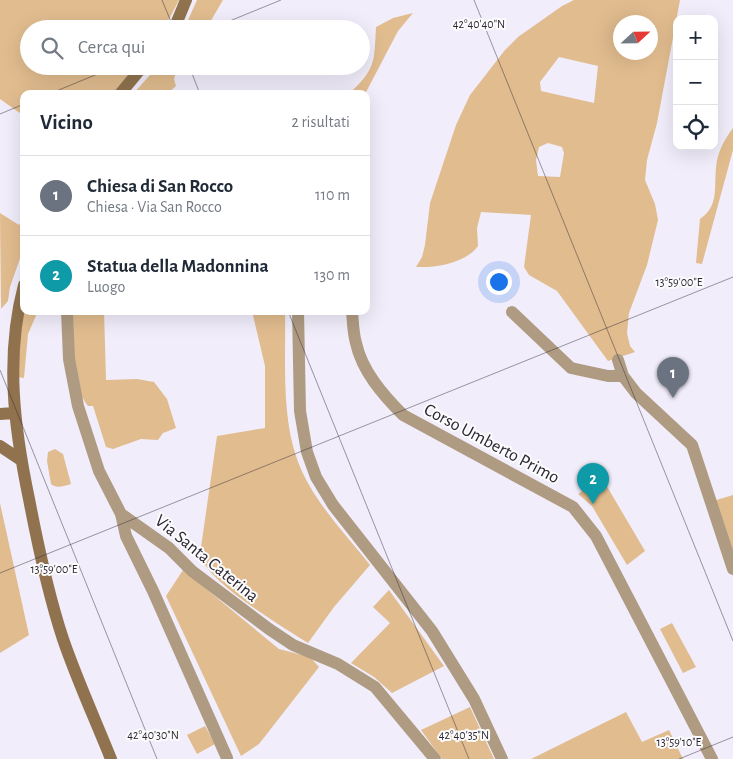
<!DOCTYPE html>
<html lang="it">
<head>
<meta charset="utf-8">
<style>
	body { margin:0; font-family:"Alegreya Sans",sans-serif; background:#f2f2f3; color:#1f2937 }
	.controls { position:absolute; right:15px; top:15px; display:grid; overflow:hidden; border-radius:10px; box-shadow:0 5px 20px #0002 }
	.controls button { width:45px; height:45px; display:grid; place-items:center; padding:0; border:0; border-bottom:1px solid #e0e1e3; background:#fff; color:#1f2937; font:25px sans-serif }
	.compass { position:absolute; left:613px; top:15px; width:45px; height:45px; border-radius:50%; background:#fff; box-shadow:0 5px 20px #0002; rotate:68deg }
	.you { position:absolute; left:498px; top:281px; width:18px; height:18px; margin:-12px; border:4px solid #fff; border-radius:50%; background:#1a73e8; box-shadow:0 0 0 8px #1a73e833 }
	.badge { display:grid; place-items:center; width:32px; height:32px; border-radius:50%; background:#1a73e8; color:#fff; font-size:16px; font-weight:700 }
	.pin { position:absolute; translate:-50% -41px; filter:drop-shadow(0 1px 2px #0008) }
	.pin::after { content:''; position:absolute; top:26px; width:18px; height:15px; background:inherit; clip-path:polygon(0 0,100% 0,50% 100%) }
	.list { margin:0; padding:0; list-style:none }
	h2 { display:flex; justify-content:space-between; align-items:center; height:65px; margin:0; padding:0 20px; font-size:21px }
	h2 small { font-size:16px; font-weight:400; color:#747a83 }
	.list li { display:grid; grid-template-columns:32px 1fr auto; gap:15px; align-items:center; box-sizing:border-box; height:80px; padding:0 20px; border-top:1px solid #e0e1e3 }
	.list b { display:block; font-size:19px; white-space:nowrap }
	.list p { margin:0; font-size:16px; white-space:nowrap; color:#747a83 }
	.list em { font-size:16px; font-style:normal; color:#747a83 }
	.icon { flex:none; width:28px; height:28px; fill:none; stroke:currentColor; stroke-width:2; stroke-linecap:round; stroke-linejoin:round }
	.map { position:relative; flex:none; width:733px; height:759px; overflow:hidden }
	.search { position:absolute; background:#fff; box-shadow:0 5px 20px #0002; left:20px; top:20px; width:350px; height:55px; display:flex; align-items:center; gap:12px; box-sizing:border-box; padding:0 18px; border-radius:28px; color:#747a83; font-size:19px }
	.panel { position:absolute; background:#fff; box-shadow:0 5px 20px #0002; left:20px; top:90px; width:350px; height:225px; border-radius:10px }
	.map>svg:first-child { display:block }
</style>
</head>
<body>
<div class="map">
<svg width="733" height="759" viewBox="0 0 733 759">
	<rect width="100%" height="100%" fill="#f1edfb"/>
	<path fill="#e1bc8f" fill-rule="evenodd" d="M0 0H179L164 29H29V66H135L113 94H24V116L0 99Z
		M197 0H223L206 29H184Z
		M574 0H680L657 123 647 160 645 180 655 204 658 220 647 265 629 313 627 333 630 346 635 352 608 361 557 291 529 275 524 267 531 215 481 212 477 228 478 246C466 263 436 268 416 267L422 257 425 245 430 203 456 125 470 95 505 50 518 37 562 6ZM620 22H650V52H620ZM559 57 598 66 594 103 541 91 540 82ZM548 143 562 147 564 153 560 177 538 176 536 160 539 147Z
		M413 13 398 31 365 94H349C376 68 374 63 376 27L393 18Z
		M158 66H178L174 79 176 86 167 94H133Z
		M733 128V150L702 264 696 263 700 219C719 206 714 188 716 168 717 153 724 140 733 128Z
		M0 213 19 225 24 216V247L10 287 8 301 1 309Z
		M24 311H38L28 334 24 378 18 377V340Z
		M73 311H104L106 380 137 379 154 382 167 399 176 428 163 433 158 440 141 439 113 449 106 447 93 406H88C69 381 74 341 73 311Z
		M252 311H285C286 359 281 413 297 459 311 499 344 532 370 565L334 607 308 643C282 626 206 582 200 554L217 436 265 428V366Z
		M55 449 63 454 71 484C64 486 56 489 51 484L47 461 48 452Z
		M602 478 645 551 627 565 592 506 578 494Z
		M733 495V564L713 501Z
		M0 503 29 635 0 653Z
		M183 570 279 649 310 657 319 667 259 744 241 756 166 596Z
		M389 590 444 666 392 693 374 677 351 663 390 623 373 607Z
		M672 623 696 667 683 673 660 629Z
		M470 707 494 759H442L421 730Z
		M626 712 642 742 669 730 683 759H531Z
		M205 726 215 744 197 754 187 735Z"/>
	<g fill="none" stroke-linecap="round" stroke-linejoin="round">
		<path stroke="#af9b82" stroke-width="12" d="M67 311 69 359 78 406 99 471 121 514 169 548 192 571 269 629 293 645 338 664 375 687 435 759
			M298 311 300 411 307 452 316 477 333 505 432 631 474 699 502 759
			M352 311C353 322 353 333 356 343 362 371 383 395 403 415L573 507 596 536 712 759
			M512 312 571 368 608 376H623
			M618 360 623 376 636 393 692 445 733 569
			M121 514 126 536 153 591 227 758"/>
		<path stroke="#90734e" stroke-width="12" d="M174 29 186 0
			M120 94 143 66
			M24 285C5 357 14 427 29 499 38 546 48 594 63 639 77 680 95 719 111 759
			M0 414 13 413
			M0 446 21 460"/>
	</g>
	<path fill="none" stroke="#2a2633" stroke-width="1" stroke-opacity="0.45" d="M162 0 174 29M474 0 733 641M210 29 281 0M189 66 200 94M49 94 117 66M0 114 24 104M288 311 469 759M0 370 157 759M0 573 733 277M679 759 733 737"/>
	<g text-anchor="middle" stroke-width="4" stroke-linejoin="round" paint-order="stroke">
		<g font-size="18" fill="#2a2633" stroke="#fcfcfc">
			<text transform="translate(492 443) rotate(28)" y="6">Corso Umberto Primo</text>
			<text transform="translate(207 558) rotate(39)" y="6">Via Santa Caterina</text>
		</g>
	</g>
	<g font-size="12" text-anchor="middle" fill="#2a2633" stroke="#fcfcfc" stroke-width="4" stroke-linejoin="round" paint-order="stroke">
		<text x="479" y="28">42°40'40"N</text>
		<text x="679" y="286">13°59'00"E</text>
		<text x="54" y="573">13°59'00"E</text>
		<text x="153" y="739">42°40'30"N</text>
		<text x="464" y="739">42°40'35"N</text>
		<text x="679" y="746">13°59'10"E</text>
	</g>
</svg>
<div class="controls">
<button>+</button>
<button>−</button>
<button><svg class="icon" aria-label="locate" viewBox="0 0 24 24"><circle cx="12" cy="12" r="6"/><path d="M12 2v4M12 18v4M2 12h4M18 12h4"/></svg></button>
</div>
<svg class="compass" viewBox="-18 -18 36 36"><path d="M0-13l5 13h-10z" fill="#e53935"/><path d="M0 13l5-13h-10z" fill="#747a83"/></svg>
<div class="you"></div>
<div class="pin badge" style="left:673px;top:398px;background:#6b7280">1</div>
<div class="pin badge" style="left:593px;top:504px;background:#0f9aa8">2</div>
<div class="search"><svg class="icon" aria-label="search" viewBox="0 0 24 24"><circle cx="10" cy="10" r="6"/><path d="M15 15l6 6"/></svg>Cerca qui</div>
<section class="panel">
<h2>Vicino<small>2 risultati</small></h2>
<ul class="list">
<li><span class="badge" style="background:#6b7280">1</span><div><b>Chiesa di San Rocco</b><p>Chiesa · Via San Rocco</p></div><em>110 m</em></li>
<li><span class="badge" style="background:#0f9aa8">2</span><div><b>Statua della Madonnina</b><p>Luogo</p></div><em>130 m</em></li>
</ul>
</section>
</div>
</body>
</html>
